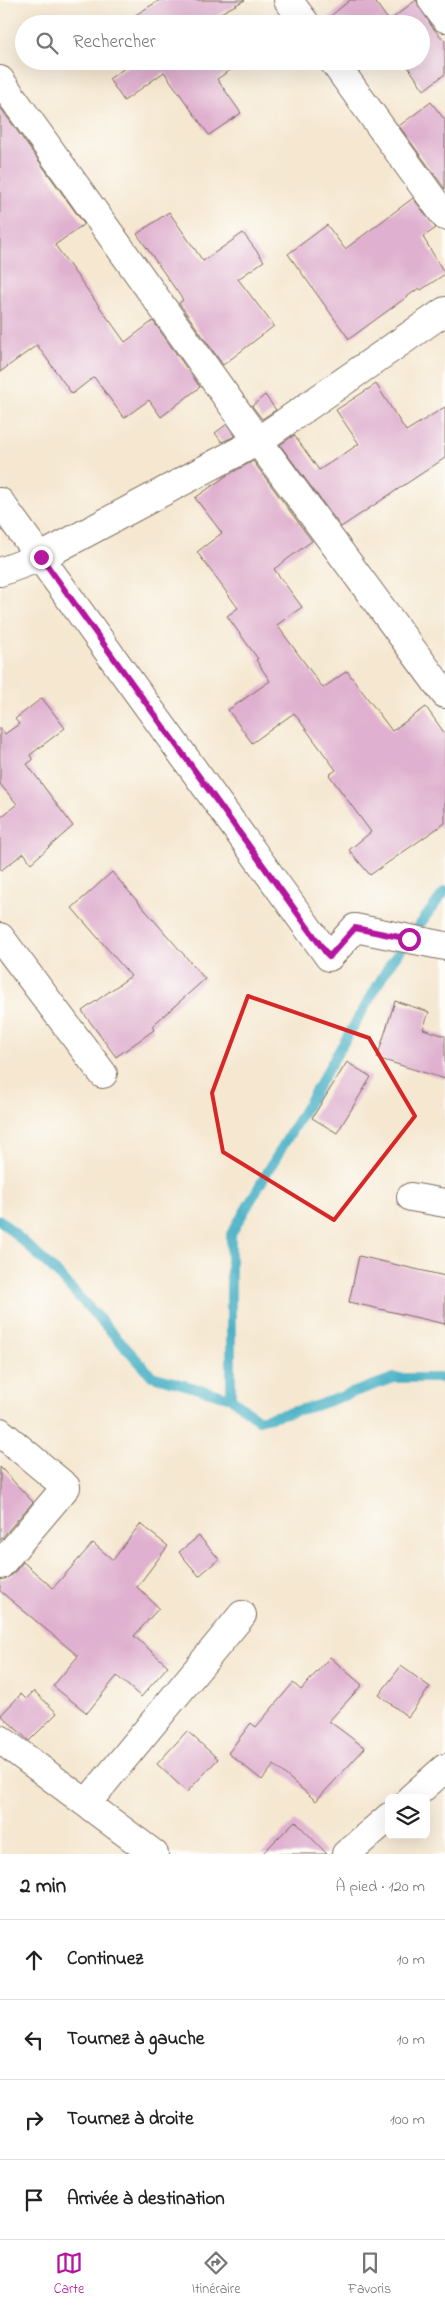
<!DOCTYPE html>
<html lang="fr">
<head>
<meta charset="utf-8">
<style>
	body { margin:0; font-family:"Indie Flower",sans-serif; background:#f2f2f2; color:#222 }
	.controls { position:absolute; right:15px; bottom:15px; display:grid; overflow:hidden; border-radius:8px; box-shadow:0 5px 20px #0002 }
	.controls button { width:45px; height:45px; display:grid; place-items:center; padding:0; border:0; border-bottom:1px solid #e0e0e0; background:#fff; color:#222; font:25px sans-serif }
	.stop { position:absolute; width:15px; height:15px; margin:-11px; border:4px solid #b5179e; border-radius:50%; background:#fff }
	.stop.end { background:#b5179e; border-color:#fff; box-shadow:0 1px 5px #0008 }
	.list { margin:0; padding:0; list-style:none }
	h2 { display:flex; justify-content:space-between; align-items:center; height:65px; margin:0; padding:0 20px; font-size:21px }
	h2 small { font-size:16px; font-weight:400; color:#767676 }
	.list li { display:grid; grid-template-columns:32px 1fr auto; gap:15px; align-items:center; box-sizing:border-box; height:80px; padding:0 20px; border-top:1px solid #e0e0e0 }
	.list b { display:block; font-size:19px; white-space:nowrap }
	.list em { font-size:16px; font-style:normal; color:#767676 }
	.icon { flex:none; width:28px; height:28px; fill:none; stroke:currentColor; stroke-width:2; stroke-linecap:round; stroke-linejoin:round }
	.map { position:relative; flex:none; width:445px; height:1854px; overflow:hidden }
	.search { position:absolute; background:#fff; box-shadow:0 5px 20px #0002; left:15px; right:15px; top:15px; height:55px; display:flex; align-items:center; gap:12px; box-sizing:border-box; padding:0 18px; border-radius:28px; color:#767676; font-size:19px }
	.sheet { height:385px; background:#fff }
	nav { display:flex; justify-content:space-around; align-items:center; box-sizing:border-box; height:70px; border-top:1px solid #e0e0e0; background:#fff; font-size:14px; color:#767676 }
	nav a { display:grid; justify-items:center; gap:2px }
	nav .on { color:#b5179e }
	.map>svg:first-child { display:block }
</style>
</head>
<body>
<div class="map">
<svg width="445" height="1854" viewBox="0 0 445 1854">
	<rect width="100%" height="100%" fill="#fdfcf7"/>
	<filter id="ink" filterUnits="userSpaceOnUse"><feTurbulence type="fractalNoise" baseFrequency=".02" numOctaves="2"/><feDisplacementMap in="SourceGraphic" scale="10" xChannelSelector="R" yChannelSelector="G"/><feConvolveMatrix kernelMatrix="1 2 1 2 8 2 1 2 1" color-interpolation-filters="sRGB"/></filter>
	<filter id="wash" filterUnits="userSpaceOnUse"><feTurbulence type="fractalNoise" baseFrequency=".0096" numOctaves="4" result="noise"/><feDisplacementMap in="SourceGraphic" scale="20" xChannelSelector="R" yChannelSelector="G"/><feGaussianBlur stdDeviation="1.12" result="paint"/><feColorMatrix in="noise" values="0 0 0 0 0 0 0 0 0 0 0 0 0 0 0 0 0 1.4 0 .05"/><feComposite in="paint" operator="in"/></filter>
	<g filter="url(#wash)">
		<rect width="100%" height="100%" fill="#f5e7d0"/>
		<g fill="none" stroke-linecap="round" stroke-linejoin="round">
			<path stroke="#47b0c5" stroke-width="10" d="M0 1220 55 1271 152 1376 231 1398 259 1420 315 1406 394 1378H445
				M231 1398V1234L390 964 445 891"/>
		</g>
		<g id="blocks">
			<path fill="#dfb0cf" d="M160 0H245L200 24H137L132 17Z
				M350 0H374L389 21 416 0 432 27 445 41V74L424 90 404 61H421V24H321Z
				M135 61H244L217 79 241 113 209 135 164 72 124 101 109 79Z
				M431 102 445 120V189L399 126Z
				M0 107 84 224 55 245 125 342 153 321 200 387 161 417 149 400 124 418 94 377 72 394 37 345 0 372Z
				M413 198 436 228 423 237 445 274 421 290 419 288 349 339 288 254 327 225 345 249Z
				M169 212 203 261 243 233 264 261 238 279 274 326 223 365 179 303 183 300 137 234Z
				M376 384 406 431 445 407V458L341 527 280 445 294 435 319 470 359 444 336 410Z
				M265 395 276 410 262 419 252 406Z
				M227 424 235 436 222 442 215 433Z
				M253 461 312 541 274 569 302 607 277 625 323 688 347 671 392 731 426 707 445 734V823L370 875 349 850 371 832 329 775 336 770 294 713 252 743 228 710 270 681 256 660 258 659 227 616 238 608 197 552 222 533 195 498 226 476Z
				M42 698 65 728 30 755 33 760 27 764 73 826 31 863 24 853 0 871V818L17 804 0 784V727L5 734 19 724 15 719Z
				M112 872 205 979 152 1026 154 1030 116 1057 82 1011 131 976 72 908Z
				M395 1001 429 1012 423 1029 445 1036V1079L377 1058Z
				M347 1062 371 1077 337 1133 312 1118Z
				M359 1256 445 1276V1324L349 1302Z
				M0 1467 33 1502 0 1540Z
				M140 1524 168 1546 137 1587 159 1608 134 1636 168 1666 141 1697 117 1676 87 1713 53 1686 78 1656 0 1591V1580L12 1575 23 1562 53 1588 93 1543 113 1560Z
				M199 1536 219 1559 199 1576 179 1552Z
				M330 1657 362 1685 329 1721 365 1748 316 1801 274 1765 262 1780 228 1753 251 1723 256 1727 293 1683 301 1690Z
				M401 1666 430 1687 408 1717 379 1695Z
				M34 1691 57 1713 29 1741 1 1715 21 1694 26 1699Z
				M187 1731 218 1759 187 1792 157 1764Z
				M295 1821 327 1854H262Z"/>
		</g>
	</g>
	<g filter="url(#ink)">
		<use href="#blocks" fill-opacity="0" stroke="#7c6c5c" stroke-width="1"/>
		<g fill="none" stroke-linecap="round" stroke-linejoin="round">
			<defs>
				<path id="minor" d="M288 0 306 24
					M432 0 445 18
					M333 61 445 216
					M0 80 258 441 445 694
					M0 502 329 957 355 928 445 946
					M0 572 41 557 258 441 445 311
					M0 937 103 1074
					M411 1197 445 1203
					M0 1432 66 1487 0 1565
					M0 1739 154 1854
					M411 1798 445 1768
					M87 1803 242 1615
					M346 1854 389 1817"/>
			</defs>
			<use href="#minor" stroke="#7c6c5c" stroke-width="30"/>
			<use href="#minor" stroke="#fff" stroke-width="28"/>
		</g>
	</g>
	<g fill="none" stroke-linecap="round" stroke-linejoin="round" filter="url(#ink)">
		<path stroke="#b5179e" stroke-width="6" d="M41 557 329 957 355 928 409 939"/>
	</g>
	<path fill="none" stroke="#d62828" stroke-width="4" stroke-linejoin="round" d="M248 996 369 1038 415 1116 334 1220 223 1152 212 1093Z"/>
</svg>
<div class="controls">
<button><svg class="icon" aria-label="layers" viewBox="0 0 24 24"><path d="M12 4l9 5-9 5-9-5zM3 14l9 5 9-5"/></svg></button>
</div>
<div class="stop" style="left:409px;top:939px"></div>
<div class="stop end" style="left:41px;top:557px"></div>
<div class="search"><svg class="icon" aria-label="search" viewBox="0 0 24 24"><circle cx="10" cy="10" r="6"/><path d="M15 15l6 6"/></svg>Rechercher</div>
</div>
<section class="sheet">
<h2>2 min<small>À pied · 120 m</small></h2>
<ul class="list">
<li><svg class="icon" aria-label="ahead" viewBox="0 0 24 24"><path d="M12 20V5M6 11l6-6 6 6"/></svg><div><b>Continuez</b></div><em>10 m</em></li>
<li><svg class="icon" aria-label="left" viewBox="0 0 24 24"><path d="M17 20v-9H6M10 6l-5 5 5 5"/></svg><div><b>Tournez à gauche</b></div><em>10 m</em></li>
<li><svg class="icon" aria-label="right" viewBox="0 0 24 24"><path d="M7 20v-9h11M14 6l5 5-5 5"/></svg><div><b>Tournez à droite</b></div><em>100 m</em></li>
<li><svg class="icon" aria-label="arrive" viewBox="0 0 24 24"><path d="M6 21V4h12l-3 4 3 4H6"/></svg><div><b>Arrivée à destination</b></div></li>
</ul>
</section>
<nav>
<a class="on"><svg class="icon" aria-label="map" viewBox="0 0 24 24"><path d="M3 6l6-2 6 2 6-2v14l-6 2-6-2-6 2zM9 4v14M15 6v14"/></svg>Carte</a>
<a><svg class="icon" aria-label="directions" viewBox="0 0 24 24"><path d="M12 3l9 9-9 9-9-9zM9 14v-3h6M13 9l2 2-2 2"/></svg>Itinéraire</a>
<a><svg class="icon" aria-label="saved" viewBox="0 0 24 24"><path d="M7 4h10v16l-5-4-5 4z"/></svg>Favoris</a>
</nav>
</body>
</html>
